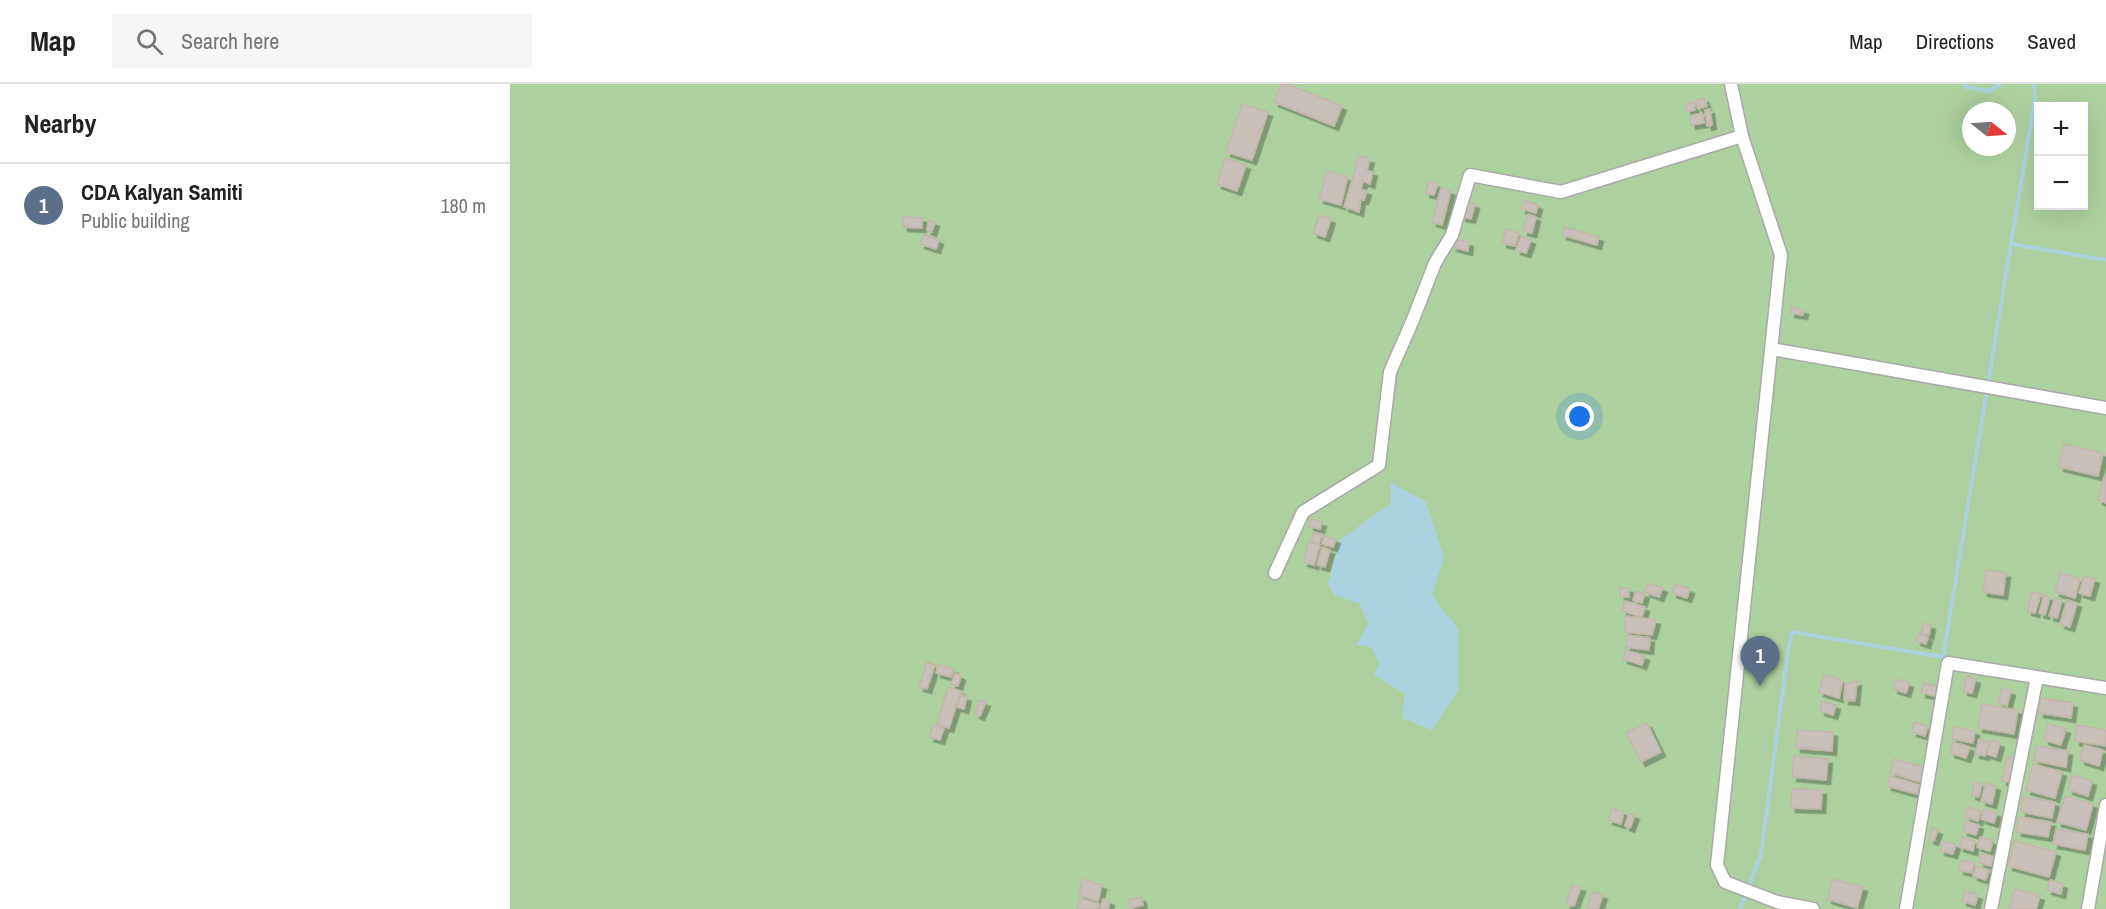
<!DOCTYPE html>
<html lang="en">
<head>
<meta charset="utf-8">
<style>
	body { margin:0; font-family:"Archivo Narrow",sans-serif; background:#f6f6f6; color:#222 }
	.controls { position:absolute; right:18px; top:18px; display:grid; overflow:hidden; border-radius:0px; box-shadow:0 6px 24px #0002 }
	.controls button { width:54px; height:54px; display:grid; place-items:center; padding:0; border:0; border-bottom:2px solid #e0e0e0; background:#fff; color:#222; font:30px sans-serif }
	.compass { position:absolute; left:1452px; top:18px; width:54px; height:54px; border-radius:50%; background:#fff; box-shadow:0 6px 24px #0002; rotate:107deg }
	.you { position:absolute; left:1070px; top:333px; width:21px; height:21px; margin:-15px; border:4px solid #fff; border-radius:50%; background:#1a73e8; box-shadow:0 0 0 9px #1a73e833 }
	.badge { display:grid; place-items:center; width:39px; height:39px; border-radius:50%; background:#d40000; color:#fff; font-size:20px; font-weight:700 }
	.pin { position:absolute; translate:-50% -50px; filter:drop-shadow(0 2px 3px #0008) }
	.pin::after { content:''; position:absolute; top:32px; width:21px; height:18px; background:inherit; clip-path:polygon(0 0,100% 0,50% 100%) }
	.list { margin:0; padding:0; list-style:none }
	h2 { display:flex; justify-content:space-between; align-items:center; height:78px; margin:0; padding:0 24px; font-size:26px }
	h2 small { font-size:20px; font-weight:400; color:#767676 }
	.list li { display:grid; grid-template-columns:39px 1fr auto; gap:18px; align-items:center; box-sizing:border-box; height:84px; padding:0 24px; border-top:2px solid #e0e0e0 }
	.list b { display:block; font-size:22px; white-space:nowrap }
	.list p { margin:0; font-size:20px; white-space:nowrap; color:#767676 }
	.list em { font-size:20px; font-style:normal; color:#767676 }
	.icon { flex:none; width:33px; height:33px; fill:none; stroke:currentColor; stroke-width:2; stroke-linecap:round; stroke-linejoin:round }
	.map { position:relative; flex:none; width:1596px; height:825px; overflow:hidden }
	header { display:flex; align-items:center; gap:36px; box-sizing:border-box; height:84px; padding:0 30px; background:#fff; border-bottom:2px solid #e0e0e0 }
	header strong { font-size:28px }
	nav { display:flex; gap:33px; margin-inline-start:auto; font-size:21px }
	.search { width:420px; height:54px; background:#f6f6f6; display:flex; align-items:center; gap:15px; box-sizing:border-box; padding:0 21px; border-radius:0px; color:#767676; font-size:22px }
	main { display:flex }
	aside { flex:1; background:#fff }
	.map>svg:first-child { display:block }
</style>
</head>
<body>
<header>
<strong>Map</strong>
<div class="search"><svg class="icon" aria-label="search" viewBox="0 0 24 24"><circle cx="10" cy="10" r="6"/><path d="M15 15l6 6"/></svg>Search here</div>
<nav><a>Map</a><a>Directions</a><a>Saved</a></nav>
</header>
<main>
<aside>
<h2>Nearby<small></small></h2>
<ul class="list">
<li><span class="badge" style="background:#5c6f8a">1</span><div><b>CDA Kalyan Samiti</b><p>Public building</p></div><em>180 m</em></li>
</ul>
</aside>
<div class="map">
<svg width="1596" height="825" viewBox="0 0 1596 825">
	<defs>
		<filter id="shadow"><feDropShadow dx="4.5" dy="4.5" stdDeviation="0" flood-color="#0004"/></filter>
	</defs>
	<rect width="100%" height="100%" fill="#f2efe9"/>
	<path fill="#add19e" fill-rule="evenodd" d="M0 0H1596V825H0ZM1528 22H1574V122H1528ZM1461 27H1497V63H1461Z"/>
	<path fill="#aad3df" d="M880 398 916 418 934 474 922 511 948 545V606L922 646 892 634 895 610 864 591 869 579 861 563 846 561 858 540 850 520 825 511 818 500 830 456 881 419Z"/>
	<g fill="none" stroke-linecap="round" stroke-linejoin="round">
		<path stroke="#aad3df" stroke-width="4" d="M1454 0 1456 3 1478 7 1491 0
			M1501 160 1596 176
			M1230 825 1251 770 1278 567 1282 548 1433 573 1525 14 1524 0"/>
	</g>
	<path fill="#c7bfb8" stroke="#c4b6ab" stroke-width="1.5" filter="url(#shadow)" d="M771 0H777L832 22 824 42 764 18Z
		M1194 14 1197 22 1188 25 1185 17Z
		M1183 18 1185 26 1177 28 1175 21Z
		M732 20 758 28 742 76 716 68Z
		M1200 25 1202 41 1197 42 1195 26Z
		M1192 29 1194 39 1181 41 1180 32Z
		M849 72 860 75 857 86 863 88 860 100 853 97 851 105 857 107 854 116 851 115 849 128 834 123Z
		M715 74 736 81 727 107 707 100Z
		M817 87 838 93 831 121 809 115Z
		M919 97 928 100 924 111 915 109Z
		M931 104 941 107 932 141 922 138Z
		M1014 116 1028 121 1026 129 1011 125Z
		M955 118 965 120 961 135 951 133Z
		M1018 130 1026 133 1022 149 1013 147Z
		M809 131 821 135 815 153 803 149Z
		M393 133 412 134V144L393 143Z
		M419 136 425 138 422 148 417 146Z
		M1054 143 1089 153 1087 161 1052 151Z
		M996 145 1009 149 1005 162 992 159Z
		M414 150 429 156 426 165 410 160Z
		M1011 152 1021 156 1016 169 1006 166Z
		M944 155 959 158 958 167 942 163Z
		M1281 223 1294 226 1293 231 1280 229Z
		M1554 360 1593 369 1588 392 1549 383Z
		M1594 393 1596 394V419L1588 416Z
		M800 435 812 438 810 445 799 443Z
		M804 448 812 451 809 460 801 457Z
		M814 452 826 455 823 463 812 460Z
		M799 458 810 461 804 481 793 478Z
		M812 463 820 466 815 483 807 481Z
		M1476 486 1496 489 1493 511 1473 508Z
		M1550 489 1570 495 1565 514 1545 508Z
		M1574 492 1585 495 1580 512 1569 509Z
		M1138 499 1153 504 1149 513 1135 508Z
		M1165 500 1180 505 1177 514 1162 509Z
		M1110 504H1119V513H1110Z
		M1126 507 1135 510 1132 519 1123 516Z
		M1522 508 1531 510 1525 529 1517 527Z
		M1534 511 1540 513 1535 531 1529 529Z
		M1545 514 1552 516 1547 534 1539 532Z
		M1557 516 1567 519 1560 543 1550 540Z
		M1115 517 1135 523 1132 533 1112 527Z
		M1115 532 1146 536 1142 551 1115 548Z
		M1414 539 1421 541 1419 551 1411 549Z
		M1408 550 1418 553 1416 560 1406 557Z
		M1117 551 1140 554 1139 566 1116 563Z
		M1115 566 1135 572 1132 581 1113 575Z
		M417 578 425 581 417 605 409 603Z
		M428 581 444 585 441 593 426 589Z
		M445 589 451 592 448 602 441 600Z
		M1314 591 1333 596 1329 614 1309 608Z
		M1457 592 1466 595 1462 609 1453 607Z
		M1386 595 1399 599 1396 609 1383 605Z
		M1347 597 1345 617 1334 616 1335 600Z
		M1414 599 1427 602 1425 612 1411 609Z
		M438 603 451 607 439 644 427 640Z
		M1492 605 1501 607 1497 622 1488 619Z
		M451 611 457 613 454 625 447 623Z
		M1531 614 1563 619 1561 634 1529 629Z
		M469 616 476 618 470 632 465 630Z
		M1312 617 1326 621 1323 631 1310 627Z
		M1472 620 1508 626 1504 650 1468 644Z
		M1404 638 1418 642 1415 652 1402 648Z
		M1137 639 1151 668 1131 678 1116 649Z
		M1538 640 1556 645 1551 661 1534 656Z
		M423 641 434 644 430 656 419 653Z
		M1567 641 1596 646V662L1565 657Z
		M1444 643 1465 647 1463 659 1442 655Z
		M1287 646 1323 648 1322 667 1286 664Z
		M1469 655 1479 658 1475 672 1465 670Z
		M1481 656 1490 659 1486 673 1477 670Z
		M1443 658 1460 663 1456 674 1440 669Z
		M1574 661 1593 666 1589 682 1570 676Z
		M1527 662 1558 667 1556 683 1524 677Z
		M1284 672 1318 675 1316 696 1282 693Z
		M1497 673 1508 675 1503 699 1492 697Z
		M1384 675 1414 683 1410 698 1380 689Z
		M1523 680 1552 688 1545 714 1516 706Z
		M1562 691 1582 697 1578 712 1558 706Z
		M1380 692 1410 701 1407 710 1377 702Z
		M1465 698 1472 700 1469 713 1461 711Z
		M1476 699 1486 702 1482 720 1471 717Z
		M1282 705 1312 706 1311 725 1281 724Z
		M1555 712 1583 720 1576 746 1547 738Z
		M1513 713 1545 718 1542 734 1511 728Z
		M1458 723 1471 727 1468 737 1455 733Z
		M1102 724 1114 728 1111 740 1098 736Z
		M1474 725 1487 729 1484 739 1471 735Z
		M1119 729 1125 731 1120 744 1115 742Z
		M1509 733 1541 738 1538 753 1507 748Z
		M1456 737 1469 741 1466 751 1453 747Z
		M1422 744 1428 746 1424 757 1419 755Z
		M1546 745 1578 750 1575 766 1543 760Z
		M1452 753 1465 757 1463 767 1449 763Z
		M1470 753 1483 757 1480 767 1467 763Z
		M1432 757 1446 760 1443 770 1430 767Z
		M1505 757 1546 768 1539 793 1498 782Z
		M1472 769 1484 773 1481 782 1469 779Z
		M1451 776 1464 779 1462 789 1449 786Z
		M1466 782 1479 786 1476 796 1463 792Z
		M573 795 592 801 588 817 569 811Z
		M1323 795 1353 803 1347 824 1317 815Z
		M1540 796 1553 800 1551 810 1537 806Z
		M1062 801 1071 803 1064 822 1056 820Z
		M1505 805 1530 812 1526 825H1499Z
		M1455 807 1468 811 1465 821 1452 817Z
		M1082 808 1093 811 1088 825H1077Z
		M631 813 633 821 621 824 619 816Z
		M570 814 589 820 587 825H567Z
		M593 815 600 817 598 825H590Z"/>
	<g fill="none" stroke-linecap="round" stroke-linejoin="round">
		<defs>
			<path id="minor" d="M1221 0 1232 52 1271 171 1207 781 1215 798 1267 818 1303 825
				M1262 265 1596 324
				M765 489 793 428 869 381 880 288 902 238 925 179 942 151 960 91 1051 108 1232 52
				M1396 825 1438 579 1596 604
				M1481 825 1527 593
				M1578 825 1596 721"/>
		</defs>
		<use href="#minor" stroke="#a9a9a9" stroke-width="15"/>
		<use href="#minor" stroke="#fff" stroke-width="12"/>
	</g>
</svg>
<div class="controls">
<button>+</button>
<button>−</button>
</div>
<svg class="compass" viewBox="-18 -18 36 36"><path d="M0-13l5 13h-10z" fill="#e53935"/><path d="M0 13l5-13h-10z" fill="#767676"/></svg>
<div class="you"></div>
<div class="pin badge" style="left:1250px;top:602px;background:#5c6f8a">1</div>
</div>
</main>
</body>
</html>
